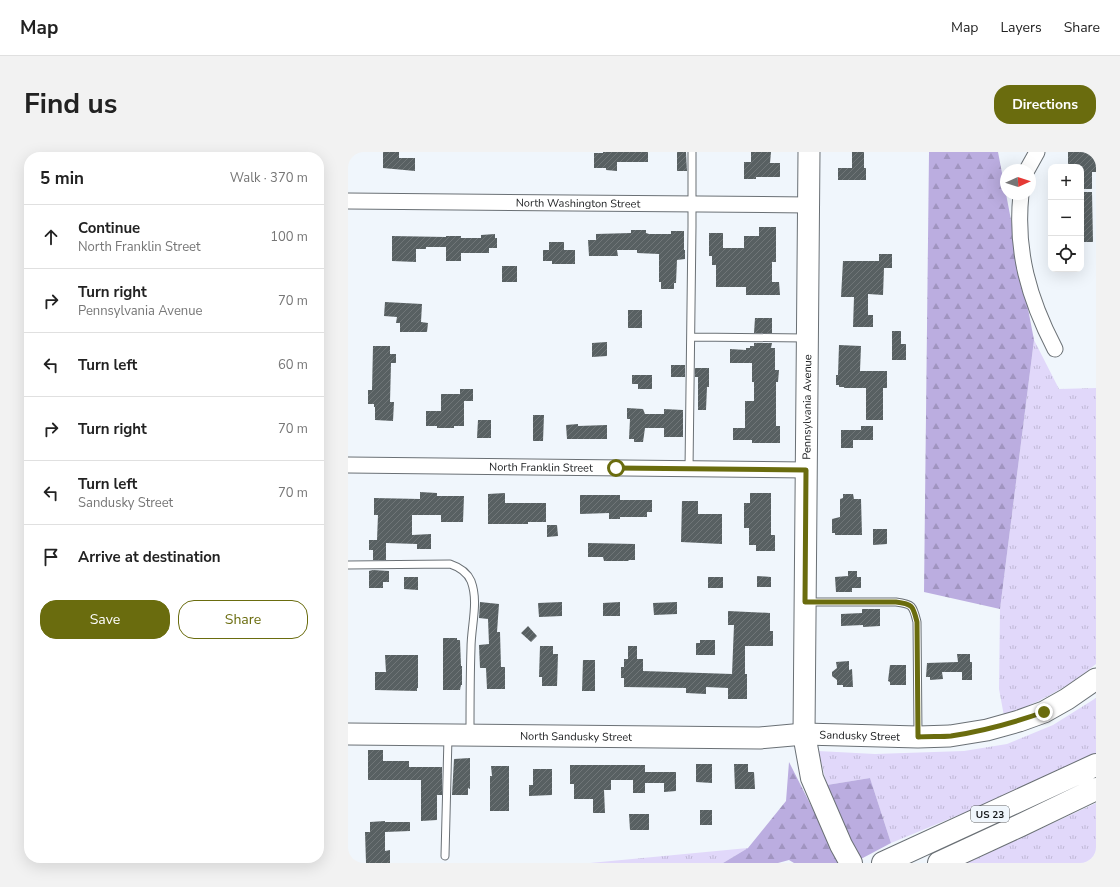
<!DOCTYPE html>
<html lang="en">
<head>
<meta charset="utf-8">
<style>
	body { margin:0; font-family:"Nunito Sans",sans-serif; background:#f2f2f2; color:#222 }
	.controls { position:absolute; right:12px; top:12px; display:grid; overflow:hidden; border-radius:8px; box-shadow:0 4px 16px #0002 }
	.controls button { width:36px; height:36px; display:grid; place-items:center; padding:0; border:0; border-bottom:1px solid #e0e0e0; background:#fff; color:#222; font:20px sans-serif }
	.compass { position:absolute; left:652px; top:12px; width:36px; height:36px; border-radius:50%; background:#fff; box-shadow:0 4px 16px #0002; rotate:87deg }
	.stop { position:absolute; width:12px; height:12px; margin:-9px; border:3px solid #6a6c0e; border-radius:50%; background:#fff }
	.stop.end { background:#6a6c0e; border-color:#fff; box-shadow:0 1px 4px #0008 }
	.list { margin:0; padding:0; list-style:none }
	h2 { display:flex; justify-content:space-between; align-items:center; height:52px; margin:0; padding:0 16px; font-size:17px }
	h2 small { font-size:13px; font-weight:400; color:#767676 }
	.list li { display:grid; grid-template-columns:26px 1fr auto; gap:12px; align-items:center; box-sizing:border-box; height:64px; padding:0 16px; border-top:1px solid #e0e0e0 }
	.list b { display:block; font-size:15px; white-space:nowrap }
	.list p { margin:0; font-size:13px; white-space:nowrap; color:#767676 }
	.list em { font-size:13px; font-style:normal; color:#767676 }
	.actions { display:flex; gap:8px; padding:12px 16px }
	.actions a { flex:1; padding:9px 0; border:1px solid #6a6c0e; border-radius:16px; text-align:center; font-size:14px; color:#6a6c0e }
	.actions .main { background:#6a6c0e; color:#fff }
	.icon { flex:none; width:22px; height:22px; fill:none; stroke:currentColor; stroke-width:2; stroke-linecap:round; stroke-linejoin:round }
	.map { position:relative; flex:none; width:748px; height:711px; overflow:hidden; border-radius:16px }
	header { display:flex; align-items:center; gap:24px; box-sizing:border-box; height:56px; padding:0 20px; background:#fff; border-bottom:1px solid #e0e0e0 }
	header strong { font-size:19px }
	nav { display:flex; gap:22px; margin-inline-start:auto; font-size:14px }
	.intro { display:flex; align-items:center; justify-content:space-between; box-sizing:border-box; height:96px; padding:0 24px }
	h1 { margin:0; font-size:28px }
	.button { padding:10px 18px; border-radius:16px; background:#6a6c0e; color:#fff; font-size:14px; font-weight:700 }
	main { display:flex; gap:24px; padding:0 24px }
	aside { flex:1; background:#fff; border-radius:16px; box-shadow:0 4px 16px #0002 }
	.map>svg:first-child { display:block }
</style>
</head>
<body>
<header>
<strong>Map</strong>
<nav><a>Map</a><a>Layers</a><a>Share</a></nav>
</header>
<div class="intro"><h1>Find us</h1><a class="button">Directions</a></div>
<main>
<aside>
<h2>5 min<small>Walk · 370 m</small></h2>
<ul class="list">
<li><svg class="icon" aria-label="ahead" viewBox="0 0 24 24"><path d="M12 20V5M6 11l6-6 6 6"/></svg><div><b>Continue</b><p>North Franklin Street</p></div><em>100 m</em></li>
<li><svg class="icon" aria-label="right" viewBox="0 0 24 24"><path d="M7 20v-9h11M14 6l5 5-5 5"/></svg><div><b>Turn right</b><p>Pennsylvania Avenue</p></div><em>70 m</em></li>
<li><svg class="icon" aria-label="left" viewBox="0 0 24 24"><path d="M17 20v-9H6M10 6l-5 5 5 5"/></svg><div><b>Turn left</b></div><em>60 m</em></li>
<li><svg class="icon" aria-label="right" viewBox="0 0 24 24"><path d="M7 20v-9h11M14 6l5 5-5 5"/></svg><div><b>Turn right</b></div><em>70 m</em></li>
<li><svg class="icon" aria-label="left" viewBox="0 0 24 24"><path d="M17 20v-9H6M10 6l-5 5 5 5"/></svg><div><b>Turn left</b><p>Sandusky Street</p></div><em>70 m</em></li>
<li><svg class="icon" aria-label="arrive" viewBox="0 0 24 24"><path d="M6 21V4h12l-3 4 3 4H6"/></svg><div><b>Arrive at destination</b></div></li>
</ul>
<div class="actions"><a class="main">Save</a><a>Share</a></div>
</aside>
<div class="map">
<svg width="748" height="711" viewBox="0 0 748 711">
	<defs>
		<pattern id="grass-tufts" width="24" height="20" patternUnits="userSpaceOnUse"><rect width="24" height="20" fill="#e1d8fa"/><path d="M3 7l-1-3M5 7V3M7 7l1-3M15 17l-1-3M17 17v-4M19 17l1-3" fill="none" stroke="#c0b9d6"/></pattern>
		<pattern id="forest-firs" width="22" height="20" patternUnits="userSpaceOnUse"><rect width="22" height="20" fill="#bbade0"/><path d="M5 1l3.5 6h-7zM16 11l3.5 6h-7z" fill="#a094c0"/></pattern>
		<pattern id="building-hatch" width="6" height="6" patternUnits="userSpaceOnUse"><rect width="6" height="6" fill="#586062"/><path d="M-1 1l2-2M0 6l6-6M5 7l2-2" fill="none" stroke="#707678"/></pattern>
	</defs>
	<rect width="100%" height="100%" fill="#f0f6fc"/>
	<path fill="url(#grass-tufts)" d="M686 188 711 237 748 236V512C719 536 691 550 656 564L651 537 652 457Z
		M748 546V602L681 634 543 691 522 626 479 633 470 599 527 602 616 599 659 592 705 573Z
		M748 651V711H619Z
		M400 696 375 711H242Z"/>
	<path fill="url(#forest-firs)" d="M581 0H650L686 188 652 457 576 440Z
		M441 610 492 711H446L441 708 430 711H375L400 696 438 649Z
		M522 626 543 691 511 708 479 633Z"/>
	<path fill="url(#building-hatch)" d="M35 0H51V6H67V19L35 16Z
		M255 0H300V10H269V19L258 18V16H246V1H255Z
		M329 0H338L339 19H329Z
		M403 0H423L422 11H432V25H408V27H396V10H403Z
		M504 0H516V16H518V28H490V16H504Z
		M720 0H748V20H744V37H733V15H720Z
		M735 40H744L745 90H733V56L735 55Z
		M411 75H428V110H424V130H431L432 143H398V135H368V113H364V104H361V81H375V96H396V84H411Z
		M283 78H298V81L301 82H323V79H336V98H337V107L329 108 328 131H326V137H313V130H311V102L289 101V98H269L270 104H241L240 88H248V82L283 81Z
		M147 82V86H149V96H141V101H113V109H98V95H78V97H68V110L44 109V84L98 85V84H113V86H133V83Z
		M201 90H216V98H227V112H204V109H195V98H201Z
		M531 102H544V116H536L535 143 520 142V163H525V175H505L506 145H493L495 109H531Z
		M154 114H169V130H154Z
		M37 150 74 152 73 170 80 171 79 180H52V171H48L49 165 36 164Z
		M280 158H294V176H280Z
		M407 166H424V181H406Z
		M544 179H553V192H558V208H544Z
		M259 190V204L244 205V191Z
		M406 191H424L423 196H427V218H431L430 230H428V274H432V291H404V288H385V276H397V249H406V230H404V211H382V197L398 198V196H402V194H406Z
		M491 193 513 194 512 219H539V236H535V268H518V236H496V235H491V233H488V223H490Z
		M25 194H42V202H48V211H43L42 250H46L45 269 27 268V255H26V252H20V238H24Z
		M323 213H337V225H323Z
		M347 216H361V235H359L358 258H350V225H347Z
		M284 223H304V237H290V232H284Z
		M112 237H125V249H116V274H106V276H89V274H78V259H93V242H112Z
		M279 256 295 257 297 262H316V257L335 258V285H316V276H297L295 290H286V287H281L282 267H279Z
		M185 263H196L195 289H185Z
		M130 268H143V286H129Z
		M230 272V274L259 273V287H219L218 273Z
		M513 274H525V288H505V296H493V278H513Z
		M72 340 89 341V344H116L115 370H93V363H64V383L83 382V397H69V392L38 391V408H25V398H21V388H29L30 363H26V346L72 347Z
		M157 341V351H198V370H180V372H140V342Z
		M402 341H423V383H427V399H408V393H401V376H396V351H402Z
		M495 342H505L506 347H513L514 383H487V381H484V367L492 365V347L495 346Z
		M232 343H272V348H304V360H299V365H272V367H261V361L232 362Z
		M334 349H350V362H374V392L333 390Z
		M199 373H209L210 384 199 385Z
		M525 377H539V392L525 393Z
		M240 391 287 392V408H280L281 409H256L255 405H240Z
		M25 418 41 419V430H35V436H21V419Z
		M500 419H509V425H513V436H504V440H488L487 425 500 424Z
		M409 424 423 425V435H409Z
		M56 425H70V438L56 437Z
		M360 425H375V436H360Z
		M132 450 151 452 149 480H152L153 515H157V537H139L138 516H132L131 493 141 492 140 467 131 466Z
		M214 450V464L191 465 190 451Z
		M272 450V464H255V451Z
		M329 450V462L306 463 305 451Z
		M514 457H532V474L515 475V473L493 474V462L514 461Z
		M380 459 422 461V479H425V494H397V522H399V547H380V536L358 535V542L338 541V536L276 535V526H273V515H276V507H280V494H289V507H295V519L384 522 386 473H380Z
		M180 474 189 484 183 490 173 481Z
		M95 486H109V488H112L113 514H114V533H113L112 538H95Z
		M352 488H367V503H348V491H352Z
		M192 494H205V502H210L209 534H194V525H191Z
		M609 502H622V510H624V528H614V520H594L595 527 582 528V525H578L579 511 610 510Z
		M37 503H70V536H69V539L27 538V520H38Z
		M235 508H247V539H234Z
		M501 509V518L504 517 505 535H495V533H489V528L484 524V520L489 516 488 510Z
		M542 513H558V533H542V530L540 529Z
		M20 598H35V609H61V615H94V643H89V668L73 669V628H20Z
		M122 606V637L120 636V643H104L106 607Z
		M348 612H364V631L348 630Z
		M386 612H400V620H406L407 637H387Z
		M222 613H297V620H328V639L316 640V631H297V641H285V628H263V638H256L257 661H245V647H226V632H222Z
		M143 614H161V659H142V624H144Z
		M185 617H204V643L181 644V633H185Z
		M352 658H364V673H352Z
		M281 662H301V678H282Z
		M37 669V670H62V679L37 680V699L42 698V711H18L17 680H22V670Z"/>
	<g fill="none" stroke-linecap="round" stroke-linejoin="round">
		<defs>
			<path id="lane" d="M343 185 457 186
				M341 317 344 74V0
				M0 413 102 412C111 415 119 420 123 429 131 450 123 474 123 496 122 525 122 553 122 582
				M458 450H548C565 452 565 454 569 470L570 582
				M97 704 100 585"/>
			<g id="street">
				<path d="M679 18 689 0"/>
				<path d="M673 42C667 99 681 147 707 197"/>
				<path id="s1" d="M0 49 460 53"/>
				<path id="s2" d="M0 313 458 318"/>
			</g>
			<g id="secondary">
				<path id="s3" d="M0 582 412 586 456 582 570 585 602 584 639 578 671 569 696 560 719 547 748 527"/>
				<path id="s4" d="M456 582 461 0"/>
			</g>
			<path id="highway" d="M456 582 464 626 493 693 503 711
				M535 711 748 613
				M591 711 671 674 748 637"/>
		</defs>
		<use href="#lane" stroke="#6a7075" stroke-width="9"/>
		<use href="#street" stroke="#6a7075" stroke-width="17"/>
		<use href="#secondary" stroke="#6a7075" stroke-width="23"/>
		<use href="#highway" stroke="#6a7075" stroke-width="24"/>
		<use href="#lane" stroke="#fff" stroke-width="7"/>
		<use href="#street" stroke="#fff" stroke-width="15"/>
		<use href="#secondary" stroke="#fff" stroke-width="21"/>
		<use href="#highway" stroke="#fff" stroke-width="22"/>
	</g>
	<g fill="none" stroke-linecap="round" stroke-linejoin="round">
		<path stroke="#6a6c0e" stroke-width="5" d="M268 316 458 318 457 450H548C565 452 565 454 569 470L570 585C581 584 593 585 603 584 635 579 665 571 696 560"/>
	</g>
	<g text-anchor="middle" stroke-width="4" stroke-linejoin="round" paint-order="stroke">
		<rect fill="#f0f6fc" stroke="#585b5e" stroke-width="1" x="623" y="654" width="38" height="16" rx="3"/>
		<g font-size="10" font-weight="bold" fill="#17191b">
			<text x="642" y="666">US 23</text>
		</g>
		<g font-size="11" fill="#17191b" stroke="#f0f6fc">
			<text dy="4" stroke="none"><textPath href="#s1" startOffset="230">North Washington Street</textPath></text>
			<text dy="4" stroke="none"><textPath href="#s4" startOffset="327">Pennsylvania Avenue</textPath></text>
			<text dy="4" stroke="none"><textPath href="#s2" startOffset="193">North Franklin Street</textPath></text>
			<text dy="4" stroke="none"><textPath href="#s3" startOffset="512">Sandusky Street</textPath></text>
			<text dy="4" stroke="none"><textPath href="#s3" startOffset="228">North Sandusky Street</textPath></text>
		</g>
	</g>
</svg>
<div class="controls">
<button>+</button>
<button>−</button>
<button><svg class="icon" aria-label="locate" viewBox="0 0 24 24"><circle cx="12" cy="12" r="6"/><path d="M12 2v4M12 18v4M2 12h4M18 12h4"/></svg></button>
</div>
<svg class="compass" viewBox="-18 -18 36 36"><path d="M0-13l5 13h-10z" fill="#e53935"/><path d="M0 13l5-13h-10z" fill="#767676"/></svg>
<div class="stop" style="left:268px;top:316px"></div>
<div class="stop end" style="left:696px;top:560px"></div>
</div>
</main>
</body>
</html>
